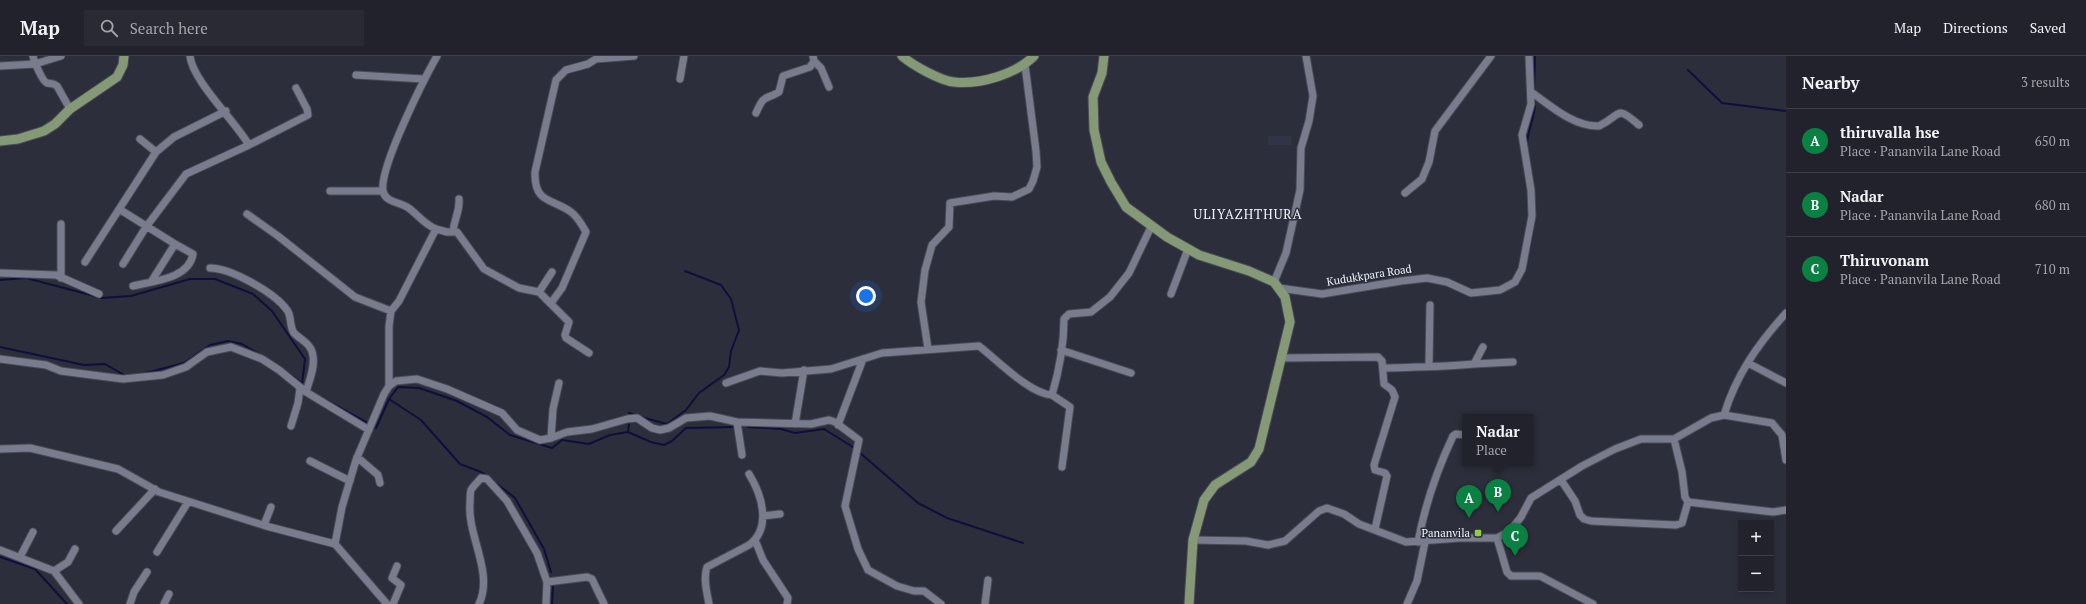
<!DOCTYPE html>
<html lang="en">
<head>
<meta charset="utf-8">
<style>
	body { margin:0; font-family:"PT Serif",serif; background:#292a34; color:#f1f3f6 }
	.controls { position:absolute; right:12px; bottom:12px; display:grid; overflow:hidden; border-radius:0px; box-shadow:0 2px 6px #0003 }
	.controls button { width:36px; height:36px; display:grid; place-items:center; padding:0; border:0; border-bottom:1px solid #3e3f48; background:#21222c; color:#f1f3f6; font:20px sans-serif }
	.you { position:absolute; left:866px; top:240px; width:14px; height:14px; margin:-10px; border:3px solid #fff; border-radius:50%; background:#1a73e8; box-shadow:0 0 0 6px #1a73e833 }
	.badge { display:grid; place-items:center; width:26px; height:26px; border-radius:50%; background:#0b8043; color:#fff; font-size:13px; font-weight:700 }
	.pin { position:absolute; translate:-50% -33px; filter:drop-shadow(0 1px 2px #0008) }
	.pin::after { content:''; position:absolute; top:21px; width:14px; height:12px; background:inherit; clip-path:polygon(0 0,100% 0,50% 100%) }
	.popup { position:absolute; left:1462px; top:358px; width:72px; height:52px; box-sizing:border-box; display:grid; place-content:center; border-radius:0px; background:#21222c; filter:drop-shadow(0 1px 3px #0005); font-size:13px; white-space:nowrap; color:#a2a4a9 }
	.popup b { font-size:15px; color:#f1f3f6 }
	.popup::after { content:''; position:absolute; left:50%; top:100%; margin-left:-8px; border:8px solid transparent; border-top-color:#21222c }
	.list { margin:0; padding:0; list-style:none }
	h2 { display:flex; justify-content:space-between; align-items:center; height:52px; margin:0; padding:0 16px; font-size:17px }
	h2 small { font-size:13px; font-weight:400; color:#a2a4a9 }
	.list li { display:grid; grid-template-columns:26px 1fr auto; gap:12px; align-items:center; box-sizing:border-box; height:64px; padding:0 16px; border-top:1px solid #3e3f48 }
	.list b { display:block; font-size:15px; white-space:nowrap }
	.list p { margin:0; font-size:13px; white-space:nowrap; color:#a2a4a9 }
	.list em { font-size:13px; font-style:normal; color:#a2a4a9 }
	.icon { flex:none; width:22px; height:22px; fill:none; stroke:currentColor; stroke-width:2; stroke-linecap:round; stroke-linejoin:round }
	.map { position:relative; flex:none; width:1786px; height:548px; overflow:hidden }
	header { display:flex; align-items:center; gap:24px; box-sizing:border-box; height:56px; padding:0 20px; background:#21222c; border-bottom:1px solid #3e3f48 }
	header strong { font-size:19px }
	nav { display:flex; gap:22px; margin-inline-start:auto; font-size:14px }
	.search { width:280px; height:36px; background:#292a34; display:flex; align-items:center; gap:10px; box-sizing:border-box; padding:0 14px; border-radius:0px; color:#a2a4a9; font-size:15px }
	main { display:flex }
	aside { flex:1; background:#21222c }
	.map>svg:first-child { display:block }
</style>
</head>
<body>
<header>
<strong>Map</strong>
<div class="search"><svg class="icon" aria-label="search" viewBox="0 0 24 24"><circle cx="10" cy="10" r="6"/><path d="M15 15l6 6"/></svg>Search here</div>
<nav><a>Map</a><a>Directions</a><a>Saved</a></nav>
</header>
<main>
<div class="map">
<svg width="1786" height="548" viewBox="0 0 1786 548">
	<rect width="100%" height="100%" fill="#2c2e3b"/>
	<path fill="#313347" d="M1268 80H1291L1292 89H1268Z"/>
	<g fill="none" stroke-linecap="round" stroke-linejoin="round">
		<path stroke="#120e3c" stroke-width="2" d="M1688 14 1722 47 1786 55
			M1534 33 1535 0
			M1527 89C1527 74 1536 60 1535 45
			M1529 195 1533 174
			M0 224 26 222 102 242 131 240 190 223H215L253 238 272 255 305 303 302 328
			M0 291 84 309 105 308 126 320
			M281 312 302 327
			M142 318 184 307 210 289 228 285 242 288 264 301
			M324 343 366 366
			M389 343 421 364 460 408 481 416 487 420
			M629 357 635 359
			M641 361 667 368 686 354 699 337 724 319 729 311 731 295 739 274 731 243 721 229 685 215
			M748 371 781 373 795 377 824 373 856 393
			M376 372 389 343 398 331 419 332 457 345 487 361 510 379 552 392 562 384 589 388 610 379 628 376 651 386 664 389 672 385 686 372 735 371
			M628 376 629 368
			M859 396 918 447 947 462 1023 487
			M493 425 515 442 544 493 551 516
			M0 501 35 513 67 548
			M552 548 553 531"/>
		<defs>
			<path id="minor" d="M33 0C34 5 42 25 47 27 51 28 53 27 57 30L70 53
				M814 5 821 12 829 31
				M0 10 35 8 61 0
				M356 19 424 23
				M680 23 684 0
				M1531 36C1551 50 1574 71 1599 70 1622 59 1615 48 1639 69
				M756 57C765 37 764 45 779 36L783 20 810 11 814 5 813 0
				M140 83 156 96
				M249 89 308 59 307 53 296 32
				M330 135H383
				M1405 137 1422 123 1429 106 1435 75 1491 0
				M119 153 175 188 151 226
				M247 158 278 180 355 241 391 255 399 245 436 173C422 167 418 158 407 151 399 146 385 146 383 135 379 112 424 23 437 0
				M61 168V222
				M436 173 447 176H457L484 213 519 232 539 236 569 266 565 279 566 282 589 297
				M453 176C454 162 460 157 459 143
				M85 206 156 96 174 81 226 55
				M123 208 146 171 186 118 249 89C235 65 192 24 190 0
				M0 217 56 219 99 238
				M1274 226 1286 197 1300 134 1301 92 1309 65 1313 40 1306 0
				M133 230C153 225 189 223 193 198L175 188
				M1279 232 1322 238 1401 225 1427 222 1447 226 1471 237 1500 234 1515 226 1522 213 1532 160 1531 134 1522 79 1531 48 1529 0
				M539 236 552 216
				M1171 238 1188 193
				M551 247 562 232 586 176C582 169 578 161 571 156 552 142 534 148 535 116L556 24 566 14 588 8 596 3 634 0
				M928 293 921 246 925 214 932 189 949 171 950 147 994 140 1012 141 1029 133 1033 125 1037 111 1036 95 1025 9
				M1061 294 1131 317
				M1282 302 1378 301 1382 305 1384 328 1392 334 1395 341 1374 409 1375 414 1385 417 1387 420 1375 473
				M0 303 46 309 61 315 123 323 163 319 186 311 207 296 231 291 262 303 279 314 306 336C309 325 315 312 313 300 312 288 301 284 294 277 289 270 292 260 287 254 275 237 231 212 210 212
				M1748 307 1786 327
				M1474 308 1513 306
				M1429 309 1430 249
				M1383 312C1414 311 1444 311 1474 308L1483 291
				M726 327 760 315 782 317 831 313 882 297 979 290C997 304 1030 338 1052 339 1059 315 1064 289 1064 263L1069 258 1091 256 1110 241 1129 217 1151 171
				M389 330V270L391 255
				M306 336 369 374
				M1052 339 1070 351 1062 411
				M1724 359 1772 367 1782 379 1786 404
				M737 366 742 399
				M795 368 804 314
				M838 369 863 303
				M291 370 298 347 300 332
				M551 382 553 353 559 327
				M1674 383 1682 416 1685 441 1688 446 1773 456 1786 454
				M0 393 30 392 118 413 159 436 266 470 335 488 387 548
				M357 401 378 419 380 427
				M310 405 350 425
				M1561 424 1575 445 1580 459 1584 463 1591 465 1676 469 1682 467 1688 446
				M763 460 780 458
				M264 469 271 451
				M116 475 155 433
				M1497 482 1507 516 1511 520H1540L1593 548
				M755 484 763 504 788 542 787 548
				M1193 484 1246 485 1268 489 1285 485 1319 455 1327 452 1344 458 1359 468 1406 486 1460 482H1497L1510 475 1521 461 1531 442 1582 410 1615 393 1641 383H1674L1711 362 1724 359C1736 319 1758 288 1786 257
				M1418 486C1425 449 1437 414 1453 380L1456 378 1465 379
				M335 488 342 451 356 404 384 338 389 330 396 325 417 323 447 333 502 357 517 374 540 384 551 382 567 376 592 373 627 363 637 362 652 372 660 374 669 372 686 362 710 360 737 366 811 368 829 364 835 366 859 384 845 450 858 493 868 514 897 530 914 535H924L941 548
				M0 494 54 515 79 548
				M157 496 188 446
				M20 501 33 476
				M54 515 68 506 75 493
				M547 526 587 521 592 523 604 548
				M130 548 134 536 147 516
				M164 548 169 538
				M393 548 401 529 392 522 397 510
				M479 548C494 516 467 480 470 447 470 443 470 438 471 434 473 430 478 426 481 422L487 423 507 445 537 497 547 526 546 548
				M709 548C707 537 703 522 707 511L749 489C772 472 762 439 749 418
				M985 548 988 524
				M1407 548 1417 525 1425 486"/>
			<path id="major" d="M902 0C912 9 941 25 954 26 980 29 1016 18 1034 0
				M1104 0 1102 17 1093 41 1094 74 1101 106 1111 126 1126 151 1167 181 1199 199 1249 215 1274 226 1285 241 1290 266 1259 393 1251 406 1215 429 1204 444 1193 484 1189 548
				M0 85 18 83 44 75 55 68 70 53 117 21 123 9 124 0"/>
		</defs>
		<use href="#minor" stroke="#494b56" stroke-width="9"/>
		<use href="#major" stroke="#494b56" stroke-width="11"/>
		<use href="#minor" stroke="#797c8c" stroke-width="7"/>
		<use href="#major" stroke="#859977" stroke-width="9"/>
	</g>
	<rect fill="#92cd3e" stroke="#2c2e3b" stroke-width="1.5" x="1474" y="473" width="8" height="8" rx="2"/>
	<g text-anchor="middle" stroke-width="3" stroke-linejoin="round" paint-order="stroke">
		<g font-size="11" fill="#f0f2fb" stroke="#2c2e3b">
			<text transform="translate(1369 219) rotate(-9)" y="4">Kudukkpara Road</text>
		</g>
		<g font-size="11" fill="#f0f2fb" stroke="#2c2e3b" text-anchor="end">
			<text x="1470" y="481">Pananvila</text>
		</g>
		<g font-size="13" letter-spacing="1" fill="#f0f2fb" stroke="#2c2e3b">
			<text x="1248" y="163">ULIYAZHTHURA</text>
		</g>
	</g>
</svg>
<div class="controls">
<button>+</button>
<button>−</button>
</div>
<div class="you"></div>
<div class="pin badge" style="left:1469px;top:462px">A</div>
<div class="pin badge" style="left:1498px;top:456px">B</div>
<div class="popup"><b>Nadar</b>Place</div>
<div class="pin badge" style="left:1515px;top:500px">C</div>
</div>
<aside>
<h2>Nearby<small>3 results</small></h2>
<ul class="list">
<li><span class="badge">A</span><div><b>thiruvalla hse</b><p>Place · Pananvila Lane Road</p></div><em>650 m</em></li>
<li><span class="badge">B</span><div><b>Nadar</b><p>Place · Pananvila Lane Road</p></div><em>680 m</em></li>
<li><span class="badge">C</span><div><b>Thiruvonam</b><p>Place · Pananvila Lane Road</p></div><em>710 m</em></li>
</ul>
</aside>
</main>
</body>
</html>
